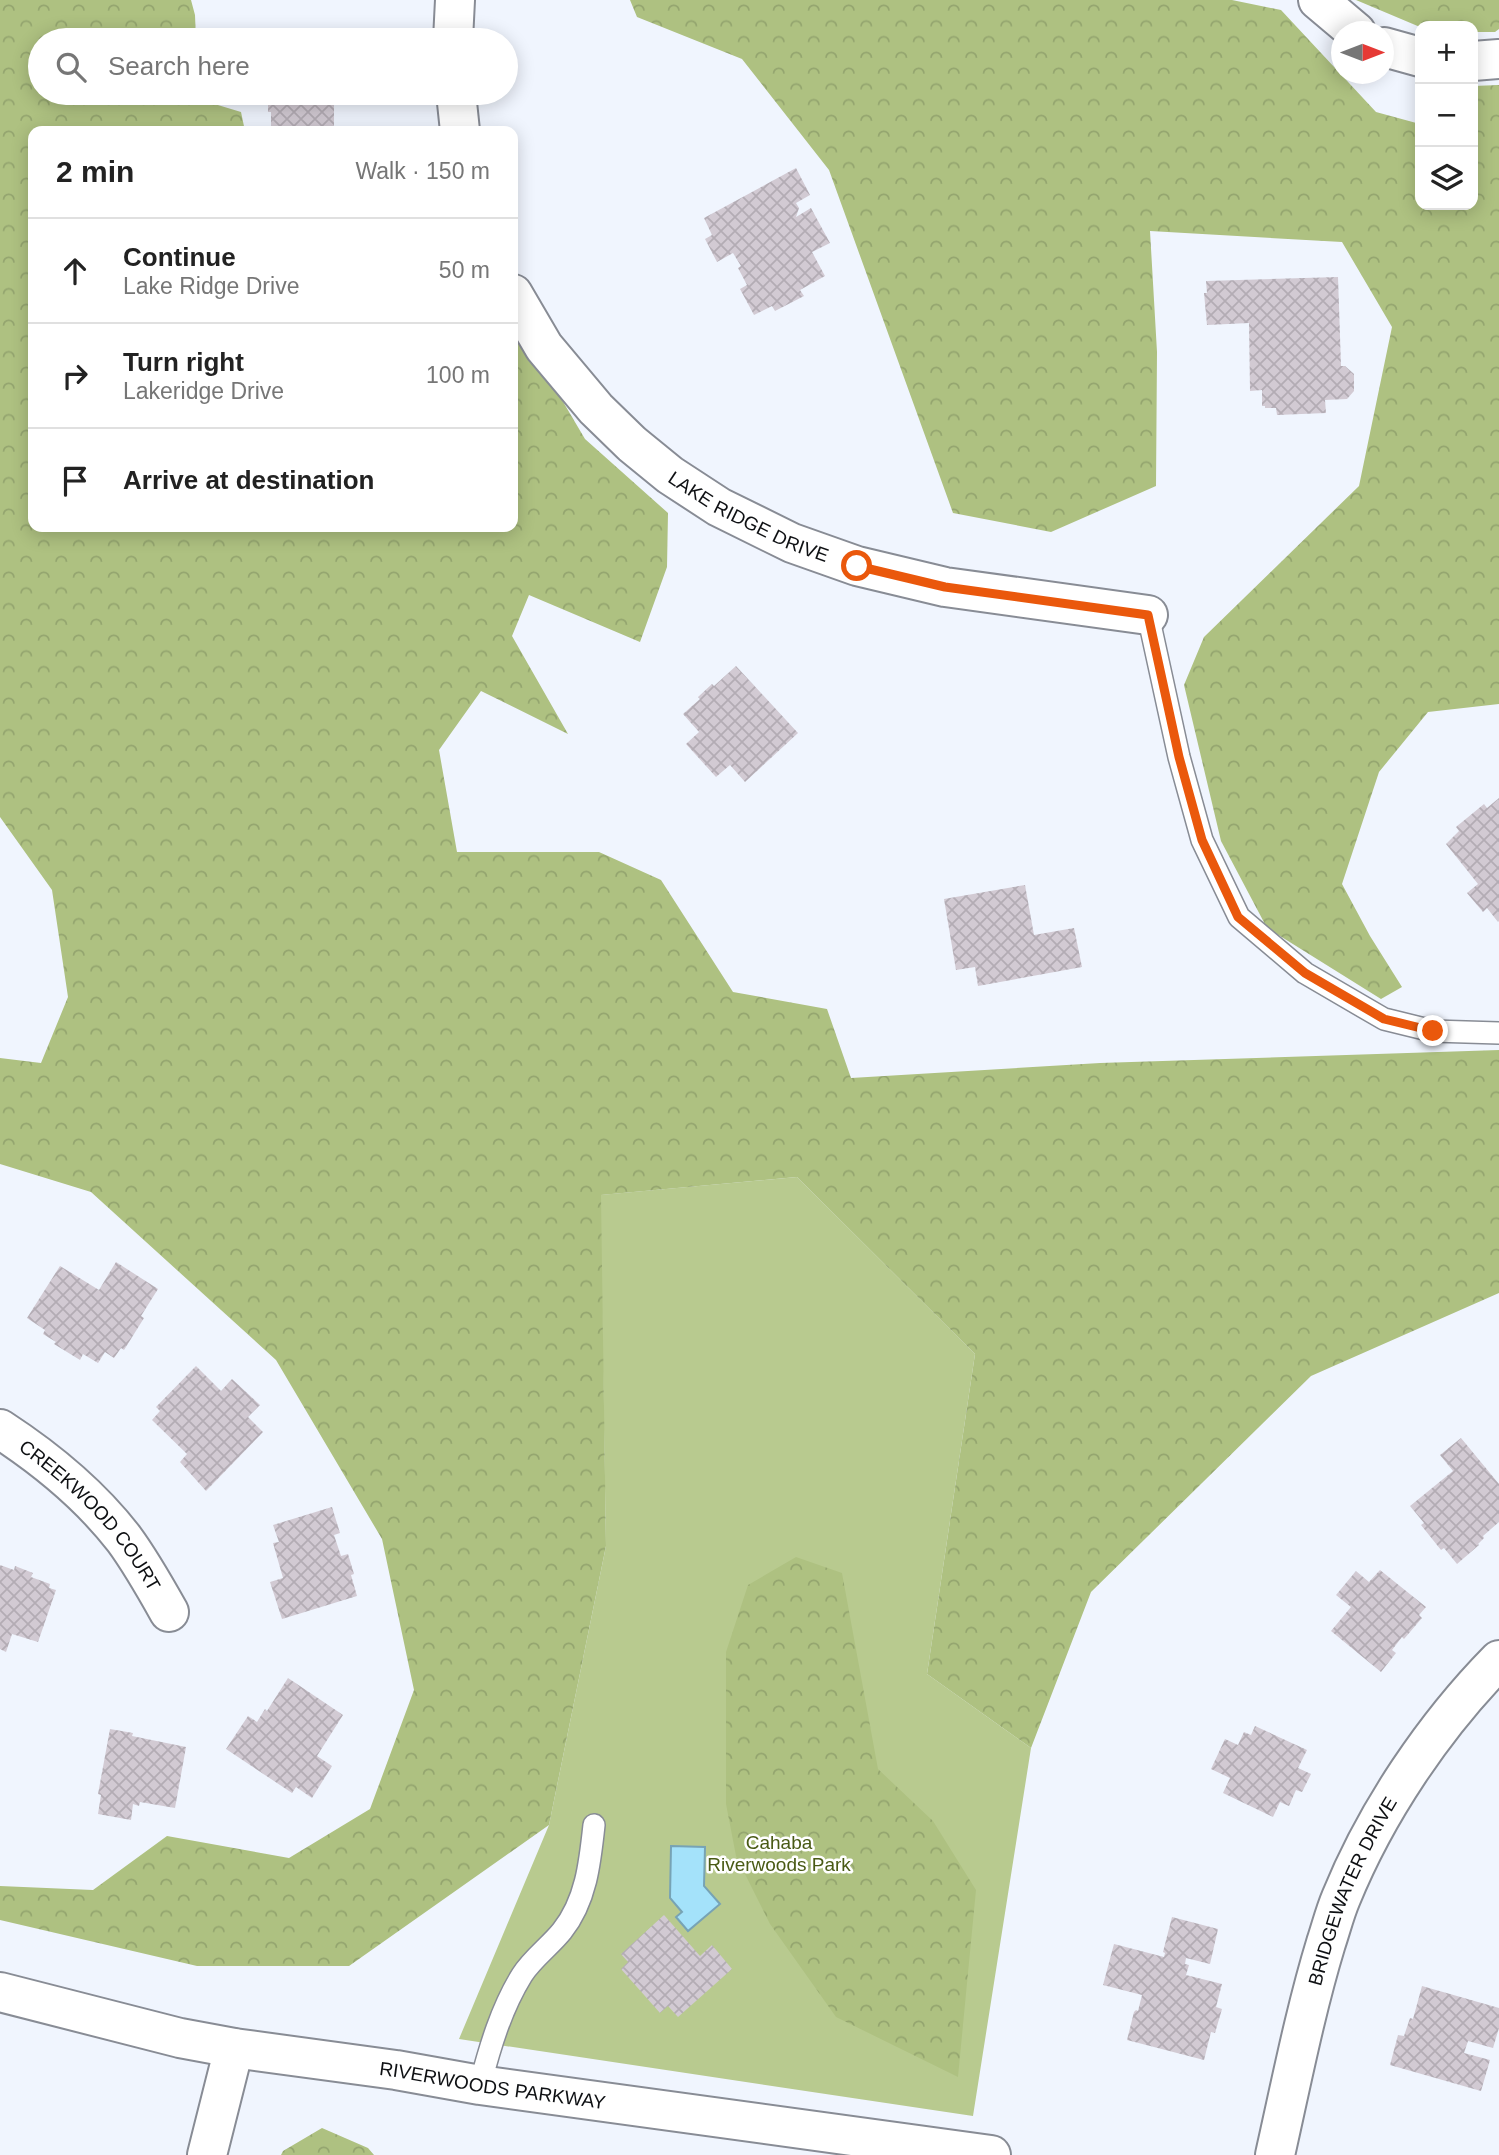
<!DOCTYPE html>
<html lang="en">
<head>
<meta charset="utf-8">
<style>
	body { margin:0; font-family:Helvetica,sans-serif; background:#f6f6f6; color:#222 }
	.controls { position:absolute; right:21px; top:21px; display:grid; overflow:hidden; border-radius:14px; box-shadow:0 4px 18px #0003 }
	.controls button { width:63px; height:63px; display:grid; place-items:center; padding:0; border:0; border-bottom:2px solid #e0e0e0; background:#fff; color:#222; font:35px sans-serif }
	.compass { position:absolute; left:1331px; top:21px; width:63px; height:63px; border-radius:50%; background:#fff; box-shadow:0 4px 18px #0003; rotate:90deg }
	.stop { position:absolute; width:21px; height:21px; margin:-16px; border:5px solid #ea580c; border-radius:50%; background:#fff }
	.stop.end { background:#ea580c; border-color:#fff; box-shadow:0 2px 7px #0008 }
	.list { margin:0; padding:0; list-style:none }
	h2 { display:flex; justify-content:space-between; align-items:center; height:91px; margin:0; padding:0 28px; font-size:30px }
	h2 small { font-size:23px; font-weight:400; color:#767676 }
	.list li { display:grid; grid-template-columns:46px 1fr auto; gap:21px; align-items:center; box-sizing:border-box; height:105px; padding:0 28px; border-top:2px solid #e0e0e0 }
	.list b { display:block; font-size:26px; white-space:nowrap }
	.list p { margin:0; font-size:23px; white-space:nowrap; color:#767676 }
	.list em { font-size:23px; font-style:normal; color:#767676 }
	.icon { flex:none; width:38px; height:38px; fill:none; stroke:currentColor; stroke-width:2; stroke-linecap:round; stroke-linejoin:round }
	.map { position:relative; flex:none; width:1499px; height:2155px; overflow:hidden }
	.search { position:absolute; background:#fff; box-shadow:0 4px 18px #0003; left:28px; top:28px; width:490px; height:77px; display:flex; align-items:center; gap:18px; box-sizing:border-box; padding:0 24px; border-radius:38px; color:#767676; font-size:26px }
	.panel { position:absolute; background:#fff; box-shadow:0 4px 18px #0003; left:28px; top:126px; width:490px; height:406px; border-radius:14px }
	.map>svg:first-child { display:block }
</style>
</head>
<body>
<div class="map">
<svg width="1499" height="2155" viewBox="0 0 1499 2155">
	<defs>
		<pattern id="forest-crowns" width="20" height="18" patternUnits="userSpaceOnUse" patternTransform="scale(1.75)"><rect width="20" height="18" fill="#aec181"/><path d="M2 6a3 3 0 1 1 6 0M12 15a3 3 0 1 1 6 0" fill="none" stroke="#94a56f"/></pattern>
		<pattern id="building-cross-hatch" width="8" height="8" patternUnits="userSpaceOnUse" patternTransform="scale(1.75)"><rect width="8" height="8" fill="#d2cad3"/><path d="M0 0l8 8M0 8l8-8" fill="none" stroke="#b3acb4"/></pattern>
	</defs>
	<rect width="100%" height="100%" fill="#f0f5fe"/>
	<path fill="#b8ca8f" d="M797 1177 975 1354 927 1674 1031 1748 973 2116 459 2039 549 1825 606 1546 600 1195Z"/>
	<path fill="url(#forest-crowns)" d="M0 0H191L195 15 196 40H40V93H198V99L241 112 245 131H33V527H513V317L585 439 668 513 667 567 640 642 529 595 512 636 568 734 481 691 439 750 457 852H599L661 880 733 992 827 1009 851 1078 1100 1063 1499 1050V1293L1311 1376 1091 1592 1031 1748 927 1674 975 1354 797 1177 601 1195 606 1546 549 1825 349 1966H197L0 1920V1886L93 1890 167 1836 289 1858 370 1809 414 1690 382 1539 276 1360 91 1192 0 1164V1058L41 1063 68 997 52 890 0 817Z
		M630 0H1232L1281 10 1376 112 1420 124V205H1473V86L1499 85V704L1428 712 1379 772 1342 884 1370 936 1402 987 1381 999 1267 928 1221 841 1184 685 1204 637 1359 486 1392 327 1342 242 1150 231 1157 352 1156 486 1051 532 953 513 829 170 742 59 637 17Z
		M1356 0H1499V29L1495 32H1473V26L1420 27Z
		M796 1557 842 1573 878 1769 933 1821 976 1890 958 2077 836 2017 770 1924 736 1856 726 1804V1652L748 1585Z
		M322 2128 368 2148 374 2155H281L283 2151Z"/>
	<path fill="#a4e2fa" stroke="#77a3b5" stroke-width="2" d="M671 1846 705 1847 704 1886 720 1904 688 1931 676 1917 682 1912 670 1898Z"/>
	<path fill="url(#building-cross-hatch)" d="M272 93H334V131H271V112H268V97H272Z
		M796 168 810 195 796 203 799 208 796 217 811 208 830 243 812 252 825 276 800 290 804 296 775 311 772 306 754 315 740 289 747 285 738 268 741 266 733 253 717 262 705 239 712 235 704 218Z
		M1338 277 1341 366H1345L1354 374V391L1347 399 1325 400 1326 413 1277 415 1276 408H1265V406H1262V390L1250 391 1249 323 1207 325 1204 293H1207L1206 281Z
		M736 666 798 733 745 782 730 765 716 777 686 744 699 732 683 714 700 699 698 697 712 684 714 686Z
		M1499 798V921L1498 922 1487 908 1483 912 1467 893 1478 884 1446 844 1459 831 1456 827 1484 804 1487 808Z
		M1025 885 1034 935 1074 928 1082 967 978 986 975 967 956 970 944 899Z
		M116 1262 158 1289 141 1316 144 1318 124 1350 121 1348 114 1358 105 1352 98 1363 83 1354 80 1360 54 1344 56 1342 43 1334 45 1330 27 1318 60 1266 99 1290Z
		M196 1366 221 1391 232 1379 260 1405 248 1417 263 1432 206 1491 180 1462 187 1454 152 1420 160 1411 156 1407Z
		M1461 1438 1499 1484V1522L1483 1536 1484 1538 1478 1544 1479 1545 1457 1564 1444 1548 1441 1550 1421 1525 1424 1523 1410 1506 1453 1471 1440 1455Z
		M332 1507 340 1533 334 1535 341 1556 348 1554 354 1574 351 1575 357 1596 282 1619 270 1582 283 1578 273 1543 279 1542 273 1525Z
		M0 1565 14 1570 15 1566 33 1573 31 1577 50 1584 49 1588 56 1590 38 1642 12 1634 6 1652 0 1649Z
		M1380 1570 1426 1607 1419 1615 1422 1618 1404 1639 1402 1637 1392 1650 1396 1653 1381 1672 1331 1631 1351 1607 1336 1595 1356 1571 1369 1582Z
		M288 1678 343 1715 317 1756 332 1766 312 1798 296 1787 292 1793 226 1749 248 1716 257 1722 265 1709 267 1711Z
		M1255 1726 1307 1750 1298 1768 1311 1774 1302 1792 1296 1790 1289 1806 1280 1802 1273 1817 1223 1793 1230 1778 1211 1769 1225 1739 1238 1745 1244 1732 1251 1735Z
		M110 1729 133 1733 132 1736 186 1747 175 1808 140 1802 139 1806 133 1804 131 1820 98 1814 101 1795 98 1794Z
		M664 1915 700 1956 712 1945 732 1969 678 2017 668 2006 660 2013 621 1969 628 1962 621 1954Z
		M1172 1917 1218 1929 1210 1964 1186 1958 1185 1964 1189 1965 1186 1975 1222 1984 1216 2007 1222 2009 1215 2033 1211 2032 1204 2060 1127 2040 1134 2012 1136 2010 1138 2011 1142 1995 1103 1985 1114 1944 1164 1957 1165 1953 1163 1952Z
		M1422 1986 1499 2008V2028L1493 2048 1468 2041 1464 2053 1490 2060 1481 2091 1390 2065 1398 2035 1404 2036 1410 2018 1413 2019Z"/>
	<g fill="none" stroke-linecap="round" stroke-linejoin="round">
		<defs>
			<path id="service" d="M1148 615 1179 757 1202 840 1239 917 1305 973 1384 1019 1433 1031 1499 1033
				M480 2085C490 2047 501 2009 522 1975 532 1959 550 1946 562 1931 586 1901 590 1863 594 1825"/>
			<g id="minor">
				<path d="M1318 0 1356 32"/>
				<path d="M453 40 455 0"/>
				<path d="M1384 47 1420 57"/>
				<path d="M1473 61 1499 59"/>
				<path d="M456 93 460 131"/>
				<path id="s1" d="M513 294 544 347 596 409 632 444 670 475 719 507 792 543 857 566 945 587 1148 615"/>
				<path id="s2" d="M0 1429C46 1459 90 1495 124 1539 141 1562 155 1587 169 1612"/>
				<path id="s3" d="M0 1992 180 2038 234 2048 396 2070 480 2085 991 2155"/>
				<path d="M207 2155 234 2048"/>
				<path id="s4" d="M1275 2155C1291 2084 1305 2012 1326 1943 1331 1928 1335 1912 1341 1898 1376 1812 1434 1726 1499 1660"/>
			</g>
		</defs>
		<use href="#service" stroke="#888c95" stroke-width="24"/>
		<use href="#minor" stroke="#888c95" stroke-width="42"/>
		<use href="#service" stroke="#fff" stroke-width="21"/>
		<use href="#minor" stroke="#fff" stroke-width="38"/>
	</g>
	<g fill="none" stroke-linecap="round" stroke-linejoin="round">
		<path stroke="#ea580c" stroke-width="9" d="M857 566 945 587 1148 615 1179 757 1202 840 1238 917 1305 973 1384 1019 1433 1031"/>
	</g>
	<g text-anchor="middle" stroke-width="5" stroke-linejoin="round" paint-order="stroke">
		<g font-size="19" fill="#0e1013" stroke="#fff">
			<text dy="7" stroke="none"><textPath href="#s1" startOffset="331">LAKE RIDGE DRIVE</textPath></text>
			<text dy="7" stroke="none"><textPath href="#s2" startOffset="126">CREEKWOOD COURT</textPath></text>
			<text dy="7" stroke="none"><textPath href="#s4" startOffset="276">BRIDGEWATER DRIVE</textPath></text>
			<text dy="7" stroke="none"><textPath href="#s3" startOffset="502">RIVERWOODS PARKWAY</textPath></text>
		</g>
		<g font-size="19" fill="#495a15" stroke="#fff">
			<text x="779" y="1849">Cahaba<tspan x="779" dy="22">Riverwoods Park</tspan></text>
		</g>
	</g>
</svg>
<div class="controls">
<button>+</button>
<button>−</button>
<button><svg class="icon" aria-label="layers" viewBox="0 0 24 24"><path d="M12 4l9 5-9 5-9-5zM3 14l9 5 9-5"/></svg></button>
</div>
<svg class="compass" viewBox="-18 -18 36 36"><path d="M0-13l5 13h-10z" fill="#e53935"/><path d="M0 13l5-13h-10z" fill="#767676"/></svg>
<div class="stop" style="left:857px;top:566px"></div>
<div class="stop end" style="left:1433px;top:1031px"></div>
<div class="search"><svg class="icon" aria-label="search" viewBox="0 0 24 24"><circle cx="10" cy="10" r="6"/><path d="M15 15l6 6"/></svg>Search here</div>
<section class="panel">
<h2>2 min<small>Walk · 150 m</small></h2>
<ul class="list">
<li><svg class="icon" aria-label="ahead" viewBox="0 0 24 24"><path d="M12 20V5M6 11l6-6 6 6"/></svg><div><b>Continue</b><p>Lake Ridge Drive</p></div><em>50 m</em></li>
<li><svg class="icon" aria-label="right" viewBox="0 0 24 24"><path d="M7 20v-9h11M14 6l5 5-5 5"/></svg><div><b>Turn right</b><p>Lakeridge Drive</p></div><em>100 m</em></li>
<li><svg class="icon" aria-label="arrive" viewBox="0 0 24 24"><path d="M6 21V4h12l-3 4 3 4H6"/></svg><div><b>Arrive at destination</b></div></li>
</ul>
</section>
</div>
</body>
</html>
